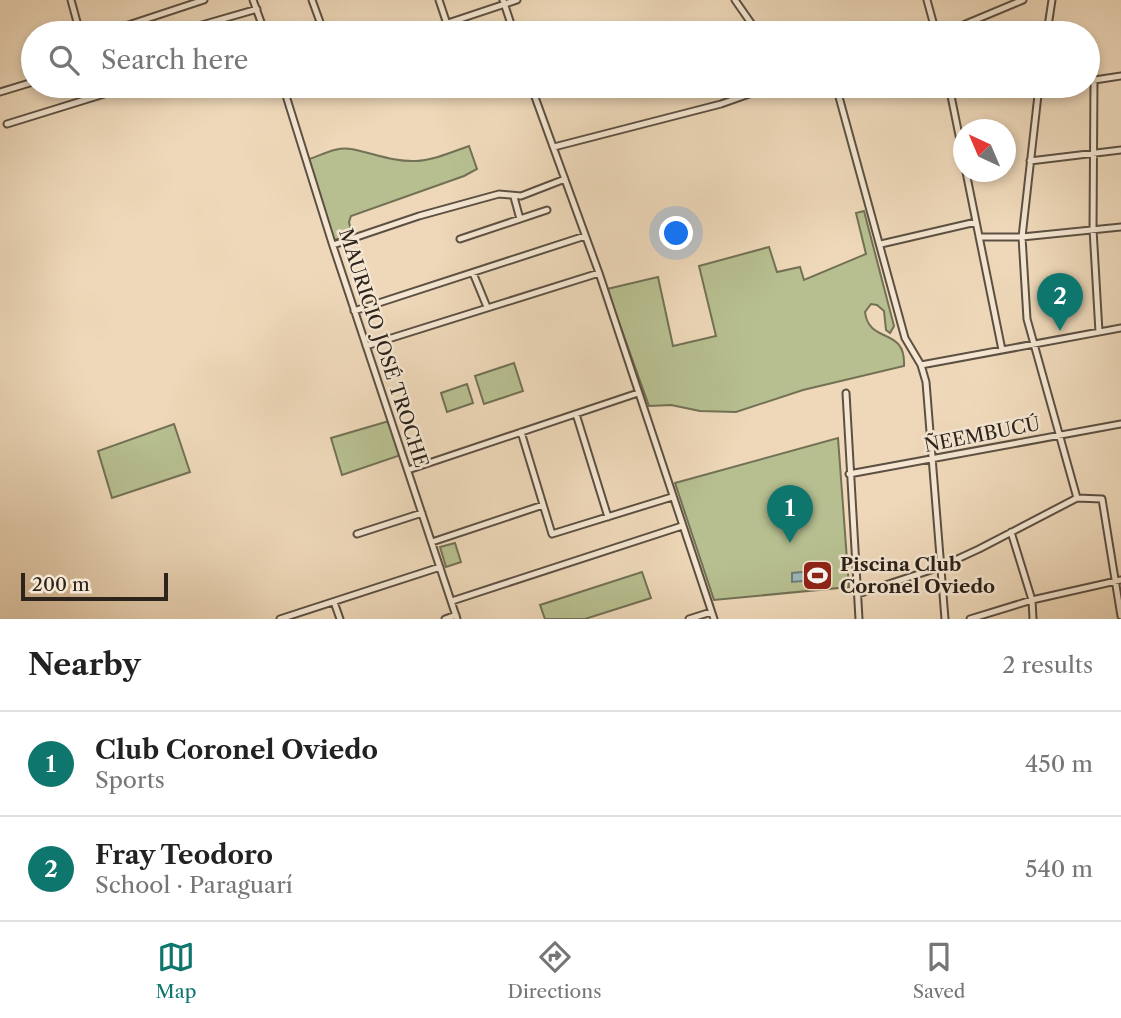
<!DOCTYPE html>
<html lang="en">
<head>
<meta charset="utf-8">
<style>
	body { margin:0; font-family:"Libre Caslon Text",serif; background:#f6f6f6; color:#222 }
	.compass { position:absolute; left:953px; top:119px; width:63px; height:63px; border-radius:50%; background:#fff; box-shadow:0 4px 10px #0003; rotate:316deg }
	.scale { position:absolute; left:21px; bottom:18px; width:147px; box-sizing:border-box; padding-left:7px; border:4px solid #2c231a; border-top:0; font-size:19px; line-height:24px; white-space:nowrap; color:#2c231a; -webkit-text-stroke:5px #f4e6d2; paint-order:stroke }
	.you { position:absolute; left:677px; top:234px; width:24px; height:24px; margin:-18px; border:5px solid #fff; border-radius:50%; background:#1a73e8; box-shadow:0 0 0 10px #1a73e833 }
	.badge { display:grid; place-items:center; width:46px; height:46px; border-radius:50%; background:#0f766e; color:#fff; font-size:23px; font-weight:700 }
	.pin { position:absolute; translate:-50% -58px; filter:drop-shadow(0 2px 4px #0008) }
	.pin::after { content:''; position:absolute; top:37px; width:24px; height:21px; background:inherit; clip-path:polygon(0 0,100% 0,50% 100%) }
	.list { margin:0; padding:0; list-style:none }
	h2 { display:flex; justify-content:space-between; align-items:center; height:91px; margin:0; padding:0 28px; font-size:30px }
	h2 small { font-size:23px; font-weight:400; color:#767676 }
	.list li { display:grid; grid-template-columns:46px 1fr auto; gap:21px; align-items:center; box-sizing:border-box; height:105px; padding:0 28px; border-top:2px solid #e0e0e0 }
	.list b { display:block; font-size:26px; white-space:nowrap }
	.list p { margin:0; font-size:23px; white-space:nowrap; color:#767676 }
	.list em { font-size:23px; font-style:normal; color:#767676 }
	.icon { flex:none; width:38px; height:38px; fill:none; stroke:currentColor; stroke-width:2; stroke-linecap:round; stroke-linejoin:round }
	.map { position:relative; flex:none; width:1121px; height:619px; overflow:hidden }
	.search { position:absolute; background:#fff; box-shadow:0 4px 10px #0003; left:21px; right:21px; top:21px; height:77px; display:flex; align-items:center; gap:18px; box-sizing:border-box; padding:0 24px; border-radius:38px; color:#767676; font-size:26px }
	.sheet { height:301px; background:#fff }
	nav { display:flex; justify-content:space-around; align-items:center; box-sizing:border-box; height:98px; border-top:2px solid #e0e0e0; background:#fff; font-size:19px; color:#767676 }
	nav a { display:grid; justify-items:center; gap:4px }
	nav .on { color:#0f766e }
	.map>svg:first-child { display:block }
</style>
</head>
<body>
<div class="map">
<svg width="1121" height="619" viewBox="0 0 1121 619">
	<rect width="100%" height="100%" fill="#eed8b9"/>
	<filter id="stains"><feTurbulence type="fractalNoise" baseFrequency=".00286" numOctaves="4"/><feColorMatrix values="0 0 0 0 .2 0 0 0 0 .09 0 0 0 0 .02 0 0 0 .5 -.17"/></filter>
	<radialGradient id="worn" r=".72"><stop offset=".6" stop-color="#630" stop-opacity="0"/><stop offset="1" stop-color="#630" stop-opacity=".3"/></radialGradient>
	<path fill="#b7bf90" stroke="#727155" stroke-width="2" d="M469 146 477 169 464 176 351 216 349 222 352 235 334 240 309 159C322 155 337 146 351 149 373 153 393 162 416 161 434 160 452 152 469 146Z
		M864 211 894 326 890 333 886 330 884 311 877 305 871 304 865 312C869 345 906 326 904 366L803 390 736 412 700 411 671 405 649 406 607 289 658 277 673 346 716 336 699 266 769 247 777 272 800 267 804 280 866 254 856 213Z
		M514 363 523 391 484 404 475 376Z
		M467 384 473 403 447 412 441 393Z
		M389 421 401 455 342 475 331 438Z
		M174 424 190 472 112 498 98 451Z
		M838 438 849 587 714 600 675 483Z
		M455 543 461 562 446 567 440 547Z
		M642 572 651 598 585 619H545L540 605Z"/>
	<path fill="#9cb8b8" stroke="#6f7c79" stroke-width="2" d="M825 570 826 579 792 582V573Z"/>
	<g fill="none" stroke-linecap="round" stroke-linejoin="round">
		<defs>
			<path id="minor" d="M71 0 80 33
				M253 0 265 33
				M312 0 324 33
				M439 0 447 24
				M503 0 514 33
				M735 0 758 33
				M927 0 936 33
				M104 33 204 0
				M174 33 257 9
				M418 33 517 0
				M944 33 1023 0
				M1047 33 1052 0
				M1094 80 1093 229 1099 332
				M1088 81 1121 76
				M283 86 332 243 457 619
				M531 86 599 273 714 619
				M836 86 905 338 921 365 926 382 945 619
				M949 86 964 160
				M1039 86 1022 237 1027 319 1077 498
				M949 87 1056 86
				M0 92 33 82
				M7 124 130 86
				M554 147 721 104 772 86
				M1030 161 1121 150
				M966 172 1002 350
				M514 197 520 219
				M979 237H1022L1121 227
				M460 239 547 210
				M881 244 976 222
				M333 245 419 216 499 194 521 196 565 179
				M473 273 487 307
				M354 311 585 236
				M366 346 599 273
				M921 365 1121 328
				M846 393 859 619
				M576 414 608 517
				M521 432 552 534 672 497
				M408 470 638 393
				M849 474 1121 424
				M1077 498 1102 499 1121 616
				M1011 532 1032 600 1033 619
				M357 534 422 513
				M432 542 543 505
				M858 594 940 567 979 549 1077 498
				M452 601 682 526
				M334 602 340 619
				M280 619 440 567
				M445 619 456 615
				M689 619 711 612
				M970 619 1032 600 1121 580"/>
		</defs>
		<use href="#minor" stroke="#5c5042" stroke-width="9"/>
		<use href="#minor" stroke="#f4e6d2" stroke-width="5"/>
	</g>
	<defs>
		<symbol id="stadium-square" viewBox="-11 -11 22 22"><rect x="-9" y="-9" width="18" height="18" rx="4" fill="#8f2418" stroke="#f4e6d2"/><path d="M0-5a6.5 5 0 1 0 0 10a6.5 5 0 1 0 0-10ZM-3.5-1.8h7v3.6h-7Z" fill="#fff"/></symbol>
	</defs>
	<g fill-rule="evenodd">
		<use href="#stadium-square" x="800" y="558" width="35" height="35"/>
	</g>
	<g text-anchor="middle" stroke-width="5" stroke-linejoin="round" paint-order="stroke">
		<g font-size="19" fill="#2c231a" stroke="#f4e6d2">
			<text transform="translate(384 348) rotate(72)" y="7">MAURICIO JOSÉ TROCHE</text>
			<text transform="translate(982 434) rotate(-11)" y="7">ÑEEMBUCÚ</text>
		</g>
		<g font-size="19" font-weight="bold" fill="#2c231a" stroke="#f4e6d2" text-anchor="start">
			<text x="840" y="571">Piscina Club<tspan x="840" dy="22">Coronel Oviedo</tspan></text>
		</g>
	</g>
	<rect width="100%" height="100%" filter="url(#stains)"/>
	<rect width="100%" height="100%" fill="url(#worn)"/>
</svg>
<svg class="compass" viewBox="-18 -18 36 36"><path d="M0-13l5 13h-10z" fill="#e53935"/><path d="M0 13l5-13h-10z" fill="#767676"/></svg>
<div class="scale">200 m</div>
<div class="you"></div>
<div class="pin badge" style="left:790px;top:543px">1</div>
<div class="pin badge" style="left:1060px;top:331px">2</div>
<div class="search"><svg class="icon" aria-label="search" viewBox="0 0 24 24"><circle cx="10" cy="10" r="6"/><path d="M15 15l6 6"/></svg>Search here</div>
</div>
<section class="sheet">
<h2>Nearby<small>2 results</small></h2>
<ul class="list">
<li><span class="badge">1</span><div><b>Club Coronel Oviedo</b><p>Sports</p></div><em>450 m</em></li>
<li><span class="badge">2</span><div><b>Fray Teodoro</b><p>School · Paraguarí</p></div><em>540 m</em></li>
</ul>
</section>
<nav>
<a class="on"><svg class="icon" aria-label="map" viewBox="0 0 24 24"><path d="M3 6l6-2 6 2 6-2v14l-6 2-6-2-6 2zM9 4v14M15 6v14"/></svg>Map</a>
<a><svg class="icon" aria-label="directions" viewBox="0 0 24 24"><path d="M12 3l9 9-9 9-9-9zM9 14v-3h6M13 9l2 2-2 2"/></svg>Directions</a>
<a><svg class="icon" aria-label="saved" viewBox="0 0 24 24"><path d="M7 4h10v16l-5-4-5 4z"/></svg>Saved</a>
</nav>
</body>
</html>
